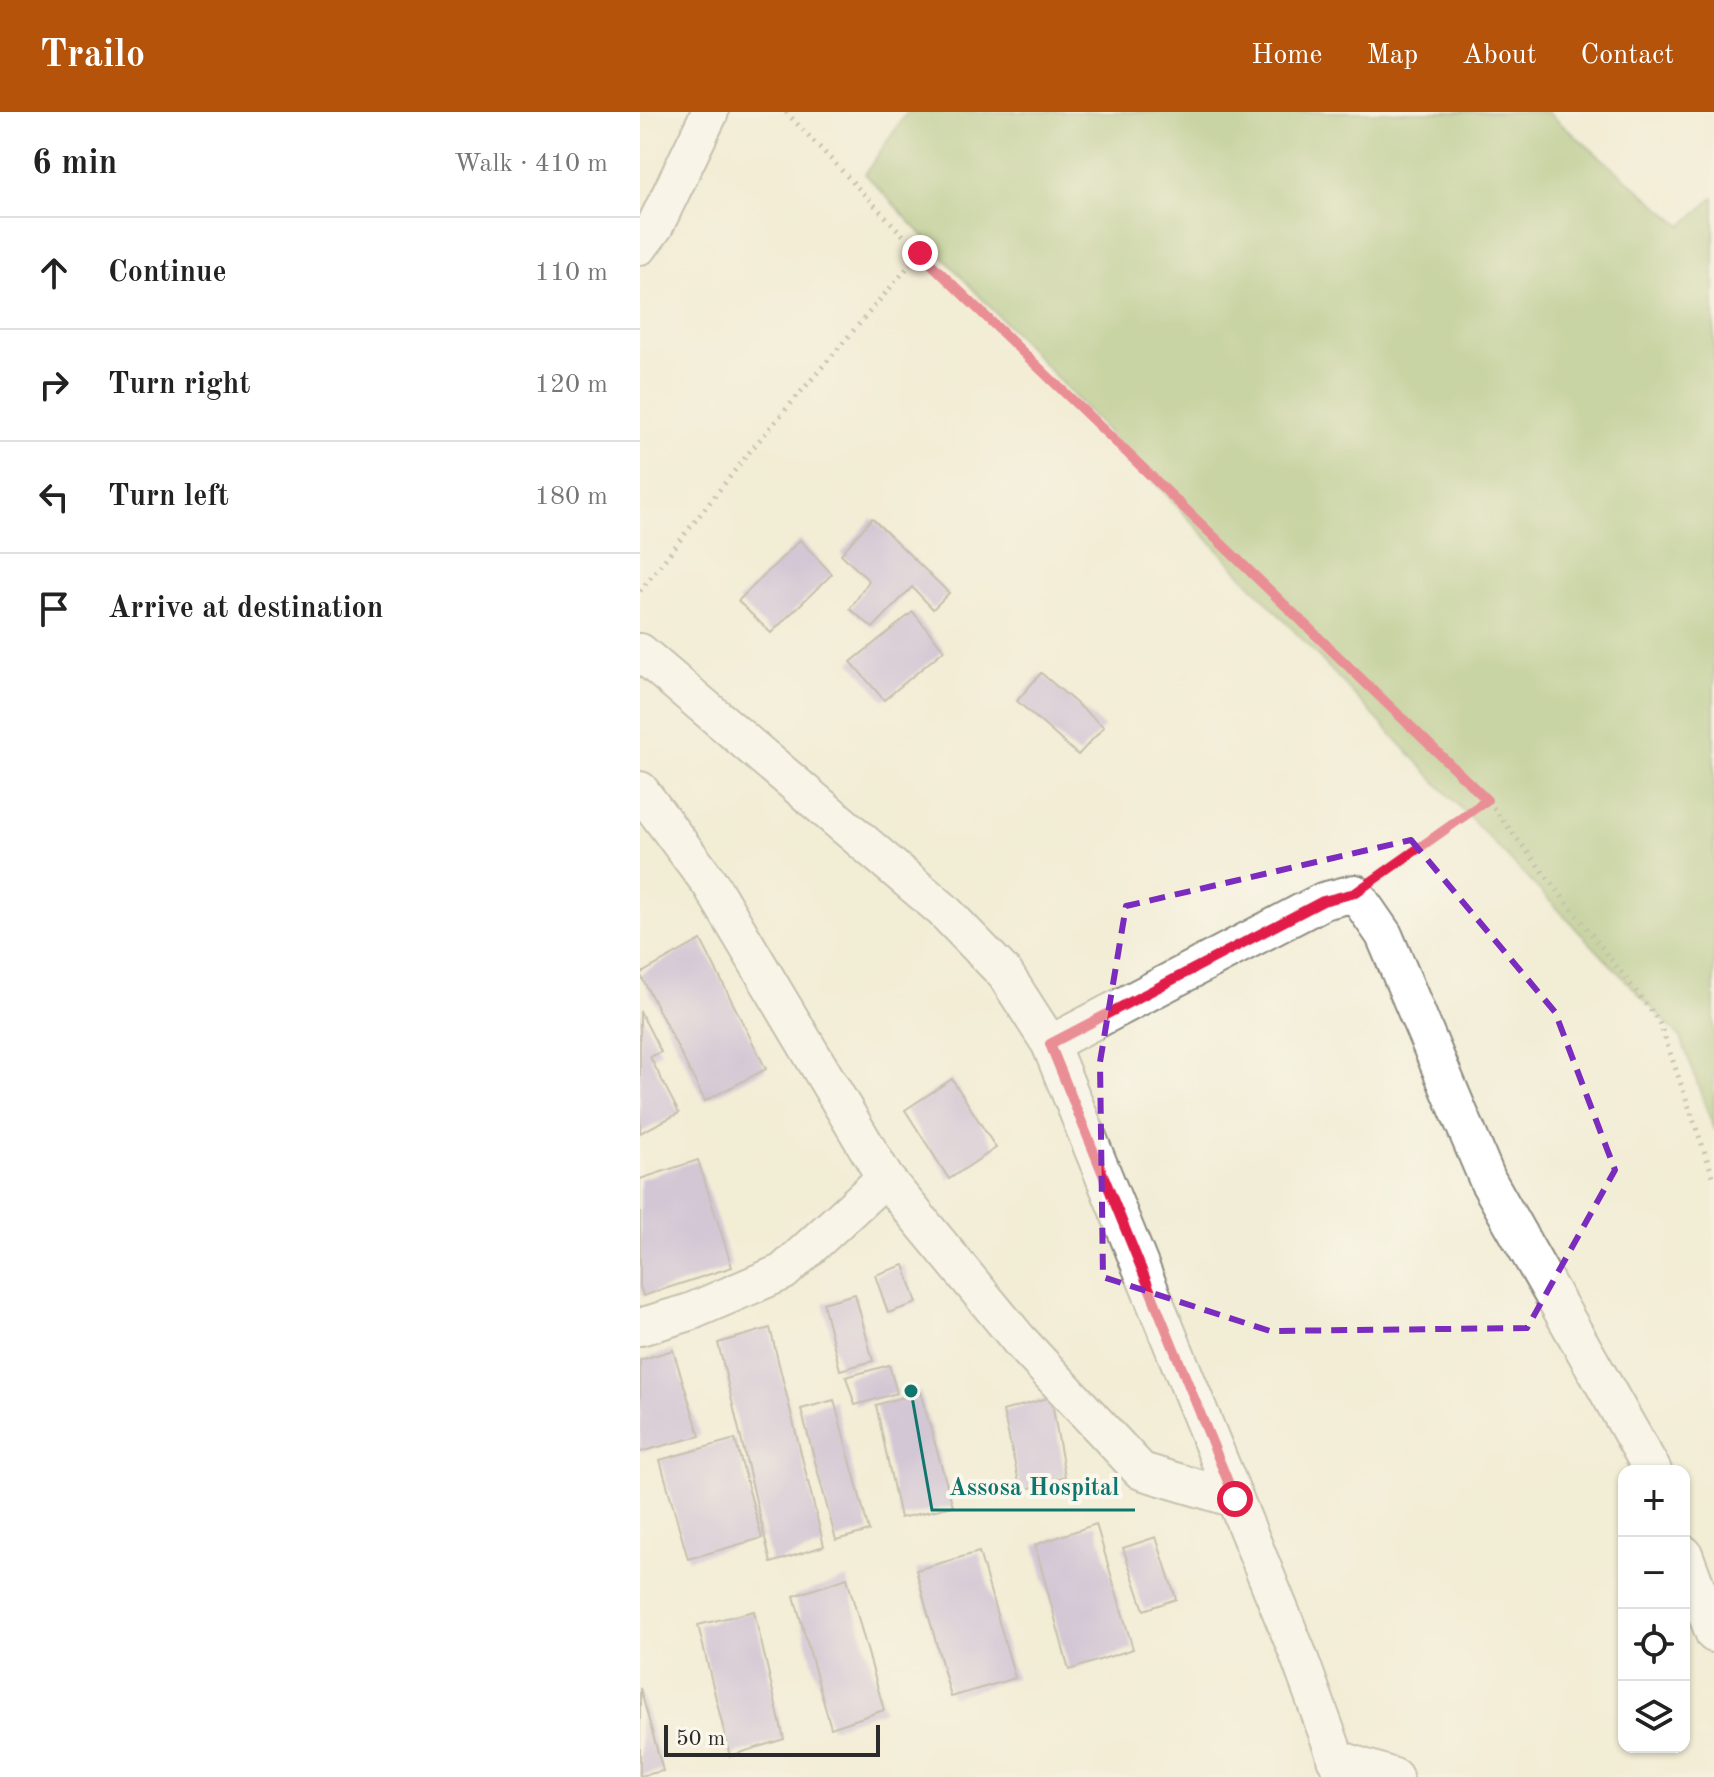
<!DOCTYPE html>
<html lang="en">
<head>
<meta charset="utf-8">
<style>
	body { margin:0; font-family:"Old Standard TT",serif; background:#f6f6f6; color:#222 }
	.controls { position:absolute; right:24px; bottom:24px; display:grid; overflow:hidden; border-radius:16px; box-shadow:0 2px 6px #0004 }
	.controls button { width:72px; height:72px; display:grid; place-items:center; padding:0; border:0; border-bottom:2px solid #e0e0e0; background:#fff; color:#222; font:40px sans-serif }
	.scale { position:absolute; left:24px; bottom:20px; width:216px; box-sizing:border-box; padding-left:8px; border:4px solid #2b2b2b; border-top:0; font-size:22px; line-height:28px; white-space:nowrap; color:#2b2b2b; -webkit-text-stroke:6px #fbf7ec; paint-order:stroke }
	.stop { position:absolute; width:24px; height:24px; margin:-18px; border:6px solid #e11d48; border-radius:50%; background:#fff }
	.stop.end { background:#e11d48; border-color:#fff; box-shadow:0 2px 8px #0008 }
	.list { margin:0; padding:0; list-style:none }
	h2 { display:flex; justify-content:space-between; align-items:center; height:104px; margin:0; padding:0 32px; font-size:34px }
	h2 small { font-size:26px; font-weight:400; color:#767676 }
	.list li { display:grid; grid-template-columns:52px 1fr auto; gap:24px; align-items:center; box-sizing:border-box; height:112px; padding:0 32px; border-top:2px solid #e0e0e0 }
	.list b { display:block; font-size:30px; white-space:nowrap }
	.list em { font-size:26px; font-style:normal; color:#767676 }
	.icon { flex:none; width:44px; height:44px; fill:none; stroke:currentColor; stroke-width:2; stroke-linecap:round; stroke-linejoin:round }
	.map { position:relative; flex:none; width:1074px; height:1665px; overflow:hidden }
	header { display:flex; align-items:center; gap:48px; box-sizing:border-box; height:112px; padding:0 40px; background:#b45309; color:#fff }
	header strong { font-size:38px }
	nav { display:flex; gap:44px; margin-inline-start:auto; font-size:28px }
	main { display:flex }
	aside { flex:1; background:#fff }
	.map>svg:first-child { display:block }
</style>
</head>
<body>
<header>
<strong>Trailo</strong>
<nav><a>Home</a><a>Map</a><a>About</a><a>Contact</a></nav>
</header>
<main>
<aside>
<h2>6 min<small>Walk · 410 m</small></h2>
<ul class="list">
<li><svg class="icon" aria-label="ahead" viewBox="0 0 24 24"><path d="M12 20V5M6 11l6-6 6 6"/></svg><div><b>Continue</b></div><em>110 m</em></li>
<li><svg class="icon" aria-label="right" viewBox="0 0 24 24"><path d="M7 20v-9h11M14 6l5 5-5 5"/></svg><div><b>Turn right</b></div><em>120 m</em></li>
<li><svg class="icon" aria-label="left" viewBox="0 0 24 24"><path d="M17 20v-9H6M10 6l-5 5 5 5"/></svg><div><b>Turn left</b></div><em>180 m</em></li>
<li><svg class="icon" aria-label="arrive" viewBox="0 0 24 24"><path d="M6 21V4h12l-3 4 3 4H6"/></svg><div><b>Arrive at destination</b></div></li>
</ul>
</aside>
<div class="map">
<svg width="1074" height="1665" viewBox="0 0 1074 1665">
	<rect width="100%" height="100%" fill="#fbf7ec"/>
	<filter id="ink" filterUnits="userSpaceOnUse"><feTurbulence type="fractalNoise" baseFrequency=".0125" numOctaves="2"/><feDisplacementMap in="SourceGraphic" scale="16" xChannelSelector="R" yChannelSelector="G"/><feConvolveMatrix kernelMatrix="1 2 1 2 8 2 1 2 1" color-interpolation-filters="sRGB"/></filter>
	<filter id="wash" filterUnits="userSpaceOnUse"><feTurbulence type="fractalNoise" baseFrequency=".006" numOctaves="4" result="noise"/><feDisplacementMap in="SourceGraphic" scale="32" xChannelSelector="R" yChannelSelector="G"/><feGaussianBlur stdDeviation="1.8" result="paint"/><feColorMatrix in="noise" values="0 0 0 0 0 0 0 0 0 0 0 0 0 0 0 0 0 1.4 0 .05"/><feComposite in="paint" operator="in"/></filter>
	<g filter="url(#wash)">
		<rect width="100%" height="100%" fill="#f2edd6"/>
		<path fill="#98b669" stroke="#62704a" stroke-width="2" d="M267 0H907L1042 114 1074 85V1018L1041 926 830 706 225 62Z"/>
		<g id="blocks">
			<path fill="#ae98d6" d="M232 406 309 481 293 497 272 475 233 516 210 497 229 469 201 442Z
				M160 428 192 462 131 521 98 489Z
				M273 500 304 538 244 588 211 550Z
				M401 561 464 615 438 643 377 589Z
				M61 828 126 957 65 989 0 862Z
				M0 899 21 940 10 945 39 1001 0 1021Z
				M312 967 356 1036 309 1067 265 998Z
				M58 1048 92 1155 3 1184 0 1174V1067Z
				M264 1153 277 1191 248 1201 235 1163Z
				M215 1182 233 1249 200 1258 183 1191Z
				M130 1216 184 1434 131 1451 78 1231Z
				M33 1238 60 1324 0 1340V1248Z
				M249 1253 257 1281 215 1293 206 1265Z
				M280 1280 313 1394 260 1406 236 1293Z
				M411 1285 425 1364 381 1379 363 1299Z
				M194 1288 229 1419 196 1428 161 1297Z
				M95 1327 122 1426 48 1447 20 1348Z
				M456 1412 493 1537 429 1558 395 1433Z
				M516 1425 536 1487 504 1498 483 1436Z
				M339 1440 375 1566 311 1585 276 1458Z
				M207 1466 244 1598 191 1616 154 1484Z
				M114 1499 144 1627 90 1644 58 1513Z
				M0 1576 23 1659 0 1664Z"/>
		</g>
	</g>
	<g filter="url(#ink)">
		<use href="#blocks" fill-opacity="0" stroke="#8e8c80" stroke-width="2"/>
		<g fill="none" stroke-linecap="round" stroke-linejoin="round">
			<defs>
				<path id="minor" d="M0 134 15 114 70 0
					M0 540 303 798 365 862 410 932 658 1542 703 1665
					M0 678 71 773 245 1066 379 1228 501 1359 595 1387
					M410 932 683 789 715 781 744 823 848 1069 1013 1359
					M0 1215 50 1200 143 1160 245 1066
					M1044 1442 1074 1522
					M695 1646 754 1665"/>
			</defs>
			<use href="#minor" stroke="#8e8c80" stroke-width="40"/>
			<path stroke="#8e8c80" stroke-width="5" stroke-dasharray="2 6" stroke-linecap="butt" d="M146 0 280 141 847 688 1019 909 1074 1067
				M0 479 111 338 280 141
				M740 764 847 688"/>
			<use href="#minor" stroke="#fff" stroke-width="36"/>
		</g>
	</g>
	<g fill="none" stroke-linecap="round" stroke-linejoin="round" filter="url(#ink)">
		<path stroke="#e11d48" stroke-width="10" d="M280 141 847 688 715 781 683 789 410 932 595 1387"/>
	</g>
	<path d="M0 0H1074V1665H0ZM771 728 915 900 975 1058 887 1216 630 1219 463 1165 460 950 486 794Z" fill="#f2edd6" fill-opacity=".55" fill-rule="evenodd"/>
	<path fill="none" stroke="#7b2cbf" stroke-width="6" stroke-dasharray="16 10" stroke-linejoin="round" d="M771 728 915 900 975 1058 887 1216 630 1219 463 1165 460 950 486 794Z"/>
	<path fill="none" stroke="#0f766e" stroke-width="3" d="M271 1279L292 1398H495"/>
	<circle fill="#0f766e" stroke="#fbf7ec" stroke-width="3" cx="271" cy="1279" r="8"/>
	<g font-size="24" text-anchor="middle" font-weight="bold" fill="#0f766e" stroke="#fbf7ec" stroke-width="8" stroke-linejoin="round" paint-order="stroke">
		<text x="394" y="1383">Assosa Hospital</text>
	</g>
</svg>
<div class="controls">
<button>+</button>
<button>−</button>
<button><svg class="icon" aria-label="locate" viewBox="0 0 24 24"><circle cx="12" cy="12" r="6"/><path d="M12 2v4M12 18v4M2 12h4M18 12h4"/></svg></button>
<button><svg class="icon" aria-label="layers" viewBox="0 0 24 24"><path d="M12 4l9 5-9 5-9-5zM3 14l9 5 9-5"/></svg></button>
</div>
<div class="scale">50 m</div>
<div class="stop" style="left:595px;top:1387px"></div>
<div class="stop end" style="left:280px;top:141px"></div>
</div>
</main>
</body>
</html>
